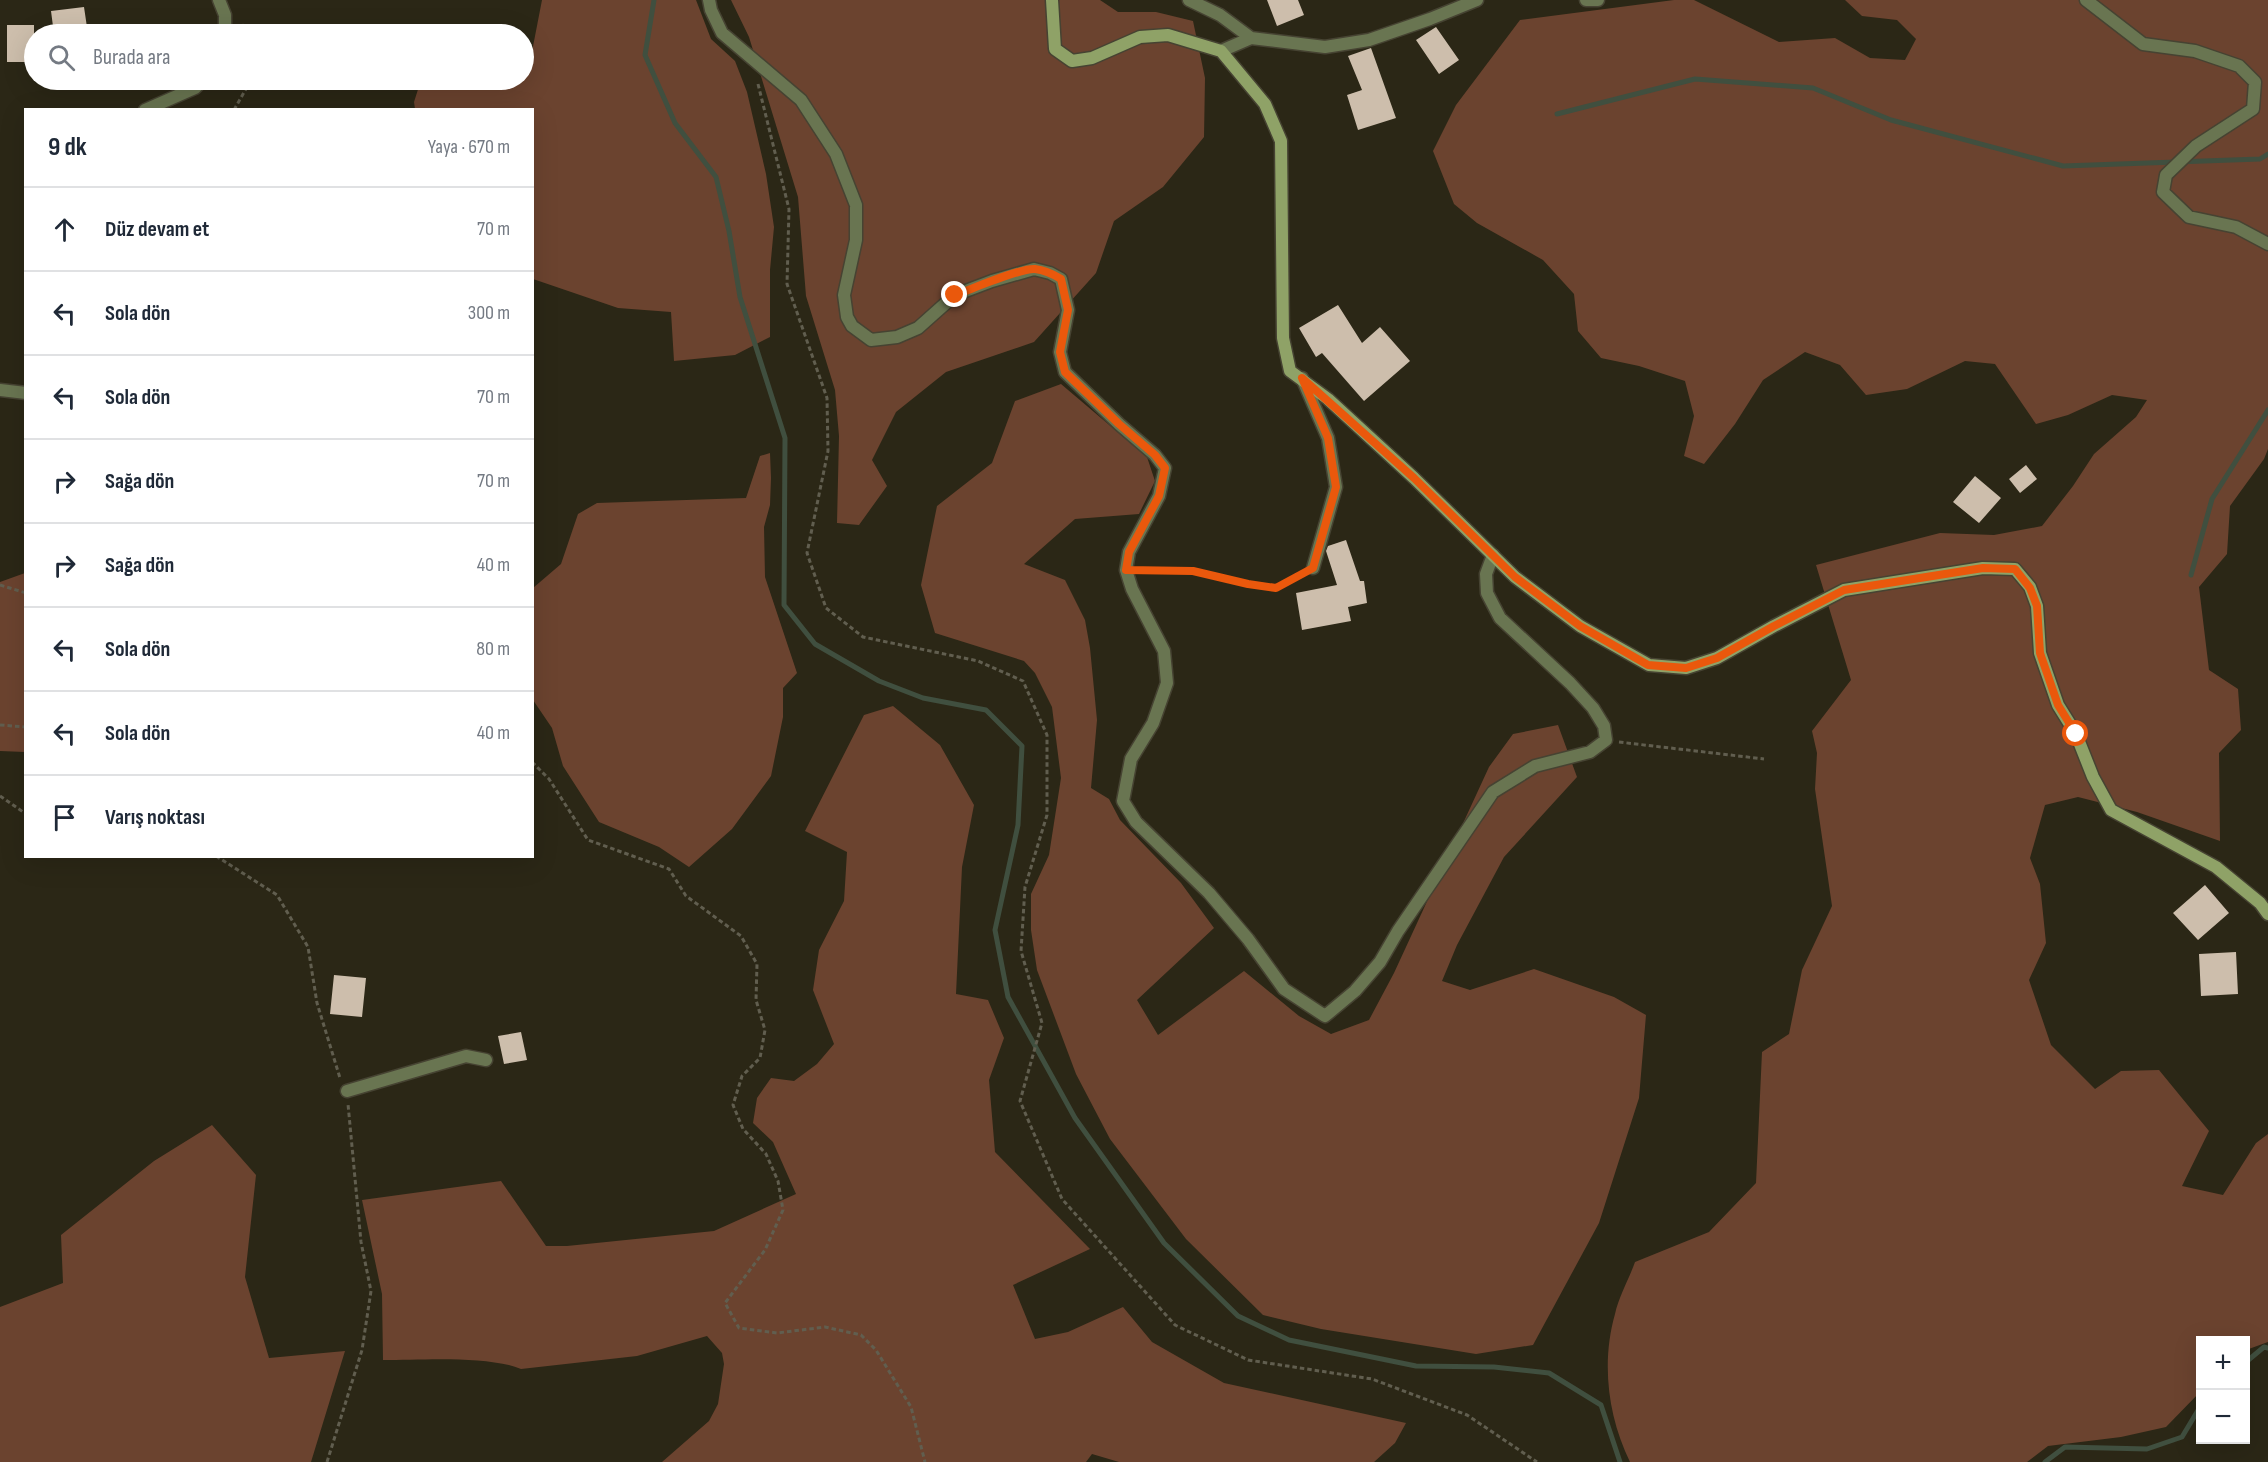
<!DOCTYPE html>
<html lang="tr">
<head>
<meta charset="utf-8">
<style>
	body { margin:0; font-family:"Sofia Sans Condensed",sans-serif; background:#f2f2f3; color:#1f2937 }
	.controls { position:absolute; right:18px; bottom:18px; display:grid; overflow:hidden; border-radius:0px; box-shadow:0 6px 24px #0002 }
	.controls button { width:54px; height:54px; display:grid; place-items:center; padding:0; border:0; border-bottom:2px solid #e0e1e3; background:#fff; color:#1f2937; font:30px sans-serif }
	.stop { position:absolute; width:18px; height:18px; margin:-14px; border:4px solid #ea580c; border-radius:50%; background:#fff }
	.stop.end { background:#ea580c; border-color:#fff; box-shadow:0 2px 6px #0008 }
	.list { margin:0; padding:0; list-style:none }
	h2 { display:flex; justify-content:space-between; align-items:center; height:78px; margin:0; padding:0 24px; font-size:26px }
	h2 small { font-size:20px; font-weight:400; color:#747a83 }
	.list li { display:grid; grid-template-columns:39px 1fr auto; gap:18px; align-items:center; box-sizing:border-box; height:84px; padding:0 24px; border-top:2px solid #e0e1e3 }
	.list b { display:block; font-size:22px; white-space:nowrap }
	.list em { font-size:20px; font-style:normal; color:#747a83 }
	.icon { flex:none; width:33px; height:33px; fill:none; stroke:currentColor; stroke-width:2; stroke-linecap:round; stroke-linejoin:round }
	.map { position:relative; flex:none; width:2268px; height:1462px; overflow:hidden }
	.search { position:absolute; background:#fff; box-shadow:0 6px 24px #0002; left:24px; top:24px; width:510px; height:66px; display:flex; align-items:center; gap:15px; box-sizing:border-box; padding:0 21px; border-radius:33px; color:#747a83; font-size:22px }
	.panel { position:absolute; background:#fff; box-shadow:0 6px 24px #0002; left:24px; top:108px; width:510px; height:750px; border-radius:0px }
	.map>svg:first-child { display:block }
</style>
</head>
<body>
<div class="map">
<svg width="2268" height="1462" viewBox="0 0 2268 1462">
	<rect width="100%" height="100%" fill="#2b2716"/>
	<path fill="#6b432f" d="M542 0H696L711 39 735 61 747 92 766 174 774 227 770 270V337L735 355 674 361 671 312 618 308 533 279 532 110 415 109 414 102 421 80H524V68L529 67Z
		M731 0H1100L1118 12H1156L1193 21 1205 78 1204 137 1163 187 1114 221 1096 273 1034 342 946 372 896 412 872 460 887 486 859 525 837 523 839 436 835 390 806 296 798 197 749 37Z
		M1674 0H1694L1779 42 1835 38 1870 58 1905 60 1916 39 1897 20 1862 16 1845 0H2268V449L2264 459 2230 506 2227 554 2199 587 2209 670 2238 689 2241 730 2219 753 2220 841 2137 812 2078 797 2045 805 2030 858 2040 884 2046 943 2029 980 2051 1045 2095 1089 2121 1071 2159 1070 2209 1131 2182 1186 2223 1195 2256 1143 2268 1134V1342L2246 1350V1340H2200V1392L2166 1427 2121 1437 2048 1446 2027 1462H1630C1608 1417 1601 1363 1615 1314 1619 1296 1629 1279 1635 1262L1709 1232 1756 1183 1762 1052 1789 1034 1802 970 1832 906 1815 789 1817 753 1812 731 1851 680 1816 565 1940 533 1994 535 2042 526 2073 486 2094 454 2136 417 2147 400 2112 395 2068 415 2036 424 1995 364 1965 361 1907 389 1866 395 1840 365 1805 352 1763 380 1735 424 1704 464 1684 456 1694 416 1685 381 1639 366 1601 358 1578 331 1574 294 1543 260 1477 223 1454 204 1433 151 1456 105 1520 20Z
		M1061 384 1147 457 1155 481 1139 514 1075 519 1024 564 1065 580 1085 620 1090 648 1097 720 1091 788 1109 799 1120 820 1181 883 1214 928 1137 1000 1158 1035 1244 971 1299 1016 1331 1034 1369 1020 1394 973 1489 767 1513 734 1558 725 1577 777 1504 857 1457 945 1442 981 1470 990 1534 969 1614 997 1646 1015 1639 1098 1599 1223 1533 1345 1476 1354 1321 1329 1263 1315 1186 1239 1110 1139 1076 1074 1037 970 1031 930V894L1049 855 1061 778 1052 707 1035 673 1024 661 935 633 921 585 937 506 992 463 1015 401Z
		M770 453 771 478 770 505 764 527 765 577 797 673 783 688V717L771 776 732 829 689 867 659 847 599 822 563 766 552 728 533 700V588L561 564 578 514 597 503 746 498 760 456Z
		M25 573V752L0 751V582Z
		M893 706 940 745 974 805 962 867 956 994 988 1000 1004 1038 989 1080 995 1152 1090 1249 1013 1285 1035 1339 1068 1332 1123 1307 1152 1342 1224 1383 1406 1423 1395 1443 1374 1462H1119L1092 1454 1086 1462H662L709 1421 718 1404 724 1364 722 1353 707 1336 637 1356 521 1369C487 1355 421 1360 383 1360L382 1294 362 1200 501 1181 546 1246H567L714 1231 796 1194 773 1142 753 1123 757 1098 771 1078 794 1081 817 1064 834 1044 813 990 819 950 844 901 847 852 805 831 864 715Z
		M212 1125 256 1175 245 1277 269 1358 345 1351 311 1462H0V1307L63 1283 61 1235 154 1161Z"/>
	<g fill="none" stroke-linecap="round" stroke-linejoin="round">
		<path stroke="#404f3f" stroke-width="5" d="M654 0 645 55 675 123 716 177 729 231 740 297 785 438 784 605 815 644 879 681 923 698 986 710 1022 746 1018 825 995 930 1008 997 1075 1118 1164 1243 1238 1316 1289 1340 1416 1366 1494 1367 1549 1373 1601 1405 1620 1462
			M1557 114 1695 79 1813 88 1891 120 2063 166 2260 159 2268 154
			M2191 575 2212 499 2268 410
			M2246 1362 2264 1347 2268 1348
			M2045 1462 2065 1447 2147 1449 2182 1437 2200 1407"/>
	</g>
	<path fill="#cdbeac" d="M1267 0H1298L1304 15 1277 26Z
		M84 7 88 34H54L51 11Z
		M7 25H34V62H7Z
		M1436 27 1459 60 1439 74 1416 40Z
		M1371 48 1396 118 1358 130 1347 95 1362 90 1348 56Z
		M1338 305 1362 343 1380 327 1410 361 1364 401 1322 353 1316 357 1299 328Z
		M2026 465 2037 479 2020 493 2009 479Z
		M1975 476 2001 498 1979 523 1953 502Z
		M1346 540 1360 581H1364L1367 603 1348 607 1351 621 1302 630 1296 593 1337 585 1326 551 1328 546Z
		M2205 885 2229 913 2198 940 2173 913Z
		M2236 952 2238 994 2201 996 2199 954Z
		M334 975 366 978 362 1017 330 1014Z
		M521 1032 527 1060 504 1064 498 1036Z"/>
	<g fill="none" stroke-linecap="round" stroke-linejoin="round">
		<defs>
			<path id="street" d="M219 0 225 15V34
				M709 0 711 10 722 33 801 100 836 154 856 205V240L844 295 847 317 852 326 871 340 897 337 918 328 955 295 992 281 1034 269 1050 273 1061 279 1068 310 1060 352 1065 372 1119 424 1155 455 1165 468 1159 496 1129 552 1126 570 1132 589 1164 651 1167 683 1153 723 1131 759 1123 801 1136 822 1209 893 1248 939 1284 989 1325 1016 1355 991 1380 962 1398 931 1493 792 1535 766 1590 752 1606 740 1604 726 1593 708 1570 683 1500 618 1487 593 1486 574 1493 555
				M1189 0 1220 15 1251 38
				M1586 0H1598
				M2086 0 2143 44 2195 51 2239 66 2255 82 2253 109 2196 146 2166 175 2163 192 2189 217 2236 227 2268 244
				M1221 51 1251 38 1325 47 1369 40 1430 19 1477 0
				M145 110 195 88 203 80
				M1302 378 1328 438 1336 487 1313 568
				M0 390 26 393
				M347 1091 466 1056 486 1060"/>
			<path id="secondary" d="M1052 0 1055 49 1072 61 1092 58 1140 37 1168 35 1221 51 1265 104 1281 141 1283 338 1290 371 1328 399 1414 478 1515 577 1580 626 1649 665 1686 668 1717 658 1774 626 1844 590 1983 568 2015 569 2030 587 2037 606 2040 653 2058 705 2076 734 2093 777 2111 810 2216 867 2260 903 2268 914"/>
		</defs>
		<use href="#street" stroke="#464332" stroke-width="15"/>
		<use href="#secondary" stroke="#464332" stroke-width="15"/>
		<path stroke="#615e4f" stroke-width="3" stroke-dasharray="4.5 3" stroke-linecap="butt" d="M242 24 243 34
			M758 84 789 209 787 284 827 398 828 451 807 553 826 608 863 637 978 661 1023 681 1047 735V815L1025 887 1021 951 1042 1023 1020 1101 1062 1199 1175 1325 1248 1360 1372 1379 1467 1415 1537 1462
			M234 110 247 87 246 80
			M1140 570 1193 571 1248 584 1276 588 1300 576
			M0 585 26 593
			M0 725 26 727
			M1619 742 1764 759
			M532 762 549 779 588 840 669 869 686 896 741 936 757 964 756 1000 765 1030 760 1058 742 1076 733 1105 743 1129 766 1154 778 1181 783 1210 765 1250 725 1303 739 1328 777 1333 825 1327 861 1335 876 1350 911 1407 925 1462
			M0 796 26 814
			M216 856 277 895 308 947 317 1003 340 1078
			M327 1462 362 1350 371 1291 361 1242 348 1104"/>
		<use href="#street" stroke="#697551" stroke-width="12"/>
		<use href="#secondary" stroke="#8fa267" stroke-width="12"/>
	</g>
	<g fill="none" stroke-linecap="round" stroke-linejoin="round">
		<path stroke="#ea580c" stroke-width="8" d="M955 295C972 289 1020 268 1035 269 1045 270 1053 274 1061 279L1068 310 1060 352 1065 372 1119 424 1155 455 1165 468 1159 496 1129 552 1126 570 1193 571 1248 584 1276 588 1313 568 1336 487 1328 438 1302 378 1414 478 1515 577 1580 626 1648 665 1686 668 1717 658 1774 626 1844 590 1983 568 2015 569 2030 588 2037 606 2040 653 2058 705 2076 734"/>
	</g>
</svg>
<div class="controls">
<button>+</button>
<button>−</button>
</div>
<div class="stop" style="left:2076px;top:734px"></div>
<div class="stop end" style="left:955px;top:295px"></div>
<div class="search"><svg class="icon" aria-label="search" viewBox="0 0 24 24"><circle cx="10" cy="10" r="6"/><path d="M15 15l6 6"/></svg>Burada ara</div>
<section class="panel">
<h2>9 dk<small>Yaya · 670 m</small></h2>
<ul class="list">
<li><svg class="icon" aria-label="ahead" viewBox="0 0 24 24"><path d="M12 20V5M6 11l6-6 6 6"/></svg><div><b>Düz devam et</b></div><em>70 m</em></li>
<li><svg class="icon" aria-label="left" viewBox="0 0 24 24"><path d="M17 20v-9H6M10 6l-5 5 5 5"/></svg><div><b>Sola dön</b></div><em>300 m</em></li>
<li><svg class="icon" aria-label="left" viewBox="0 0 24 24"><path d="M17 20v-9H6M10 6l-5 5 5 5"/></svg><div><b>Sola dön</b></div><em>70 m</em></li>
<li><svg class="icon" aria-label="right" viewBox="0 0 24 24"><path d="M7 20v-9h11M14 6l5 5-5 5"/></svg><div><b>Sağa dön</b></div><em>70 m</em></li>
<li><svg class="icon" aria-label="right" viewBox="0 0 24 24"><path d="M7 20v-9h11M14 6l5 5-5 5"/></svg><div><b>Sağa dön</b></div><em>40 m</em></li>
<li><svg class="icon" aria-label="left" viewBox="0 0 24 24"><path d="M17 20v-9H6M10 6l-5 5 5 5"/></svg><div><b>Sola dön</b></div><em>80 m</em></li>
<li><svg class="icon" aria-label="left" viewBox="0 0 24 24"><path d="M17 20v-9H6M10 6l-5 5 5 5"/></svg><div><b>Sola dön</b></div><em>40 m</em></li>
<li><svg class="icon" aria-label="arrive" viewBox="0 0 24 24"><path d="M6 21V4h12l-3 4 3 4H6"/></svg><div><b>Varış noktası</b></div></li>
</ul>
</section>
</div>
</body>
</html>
